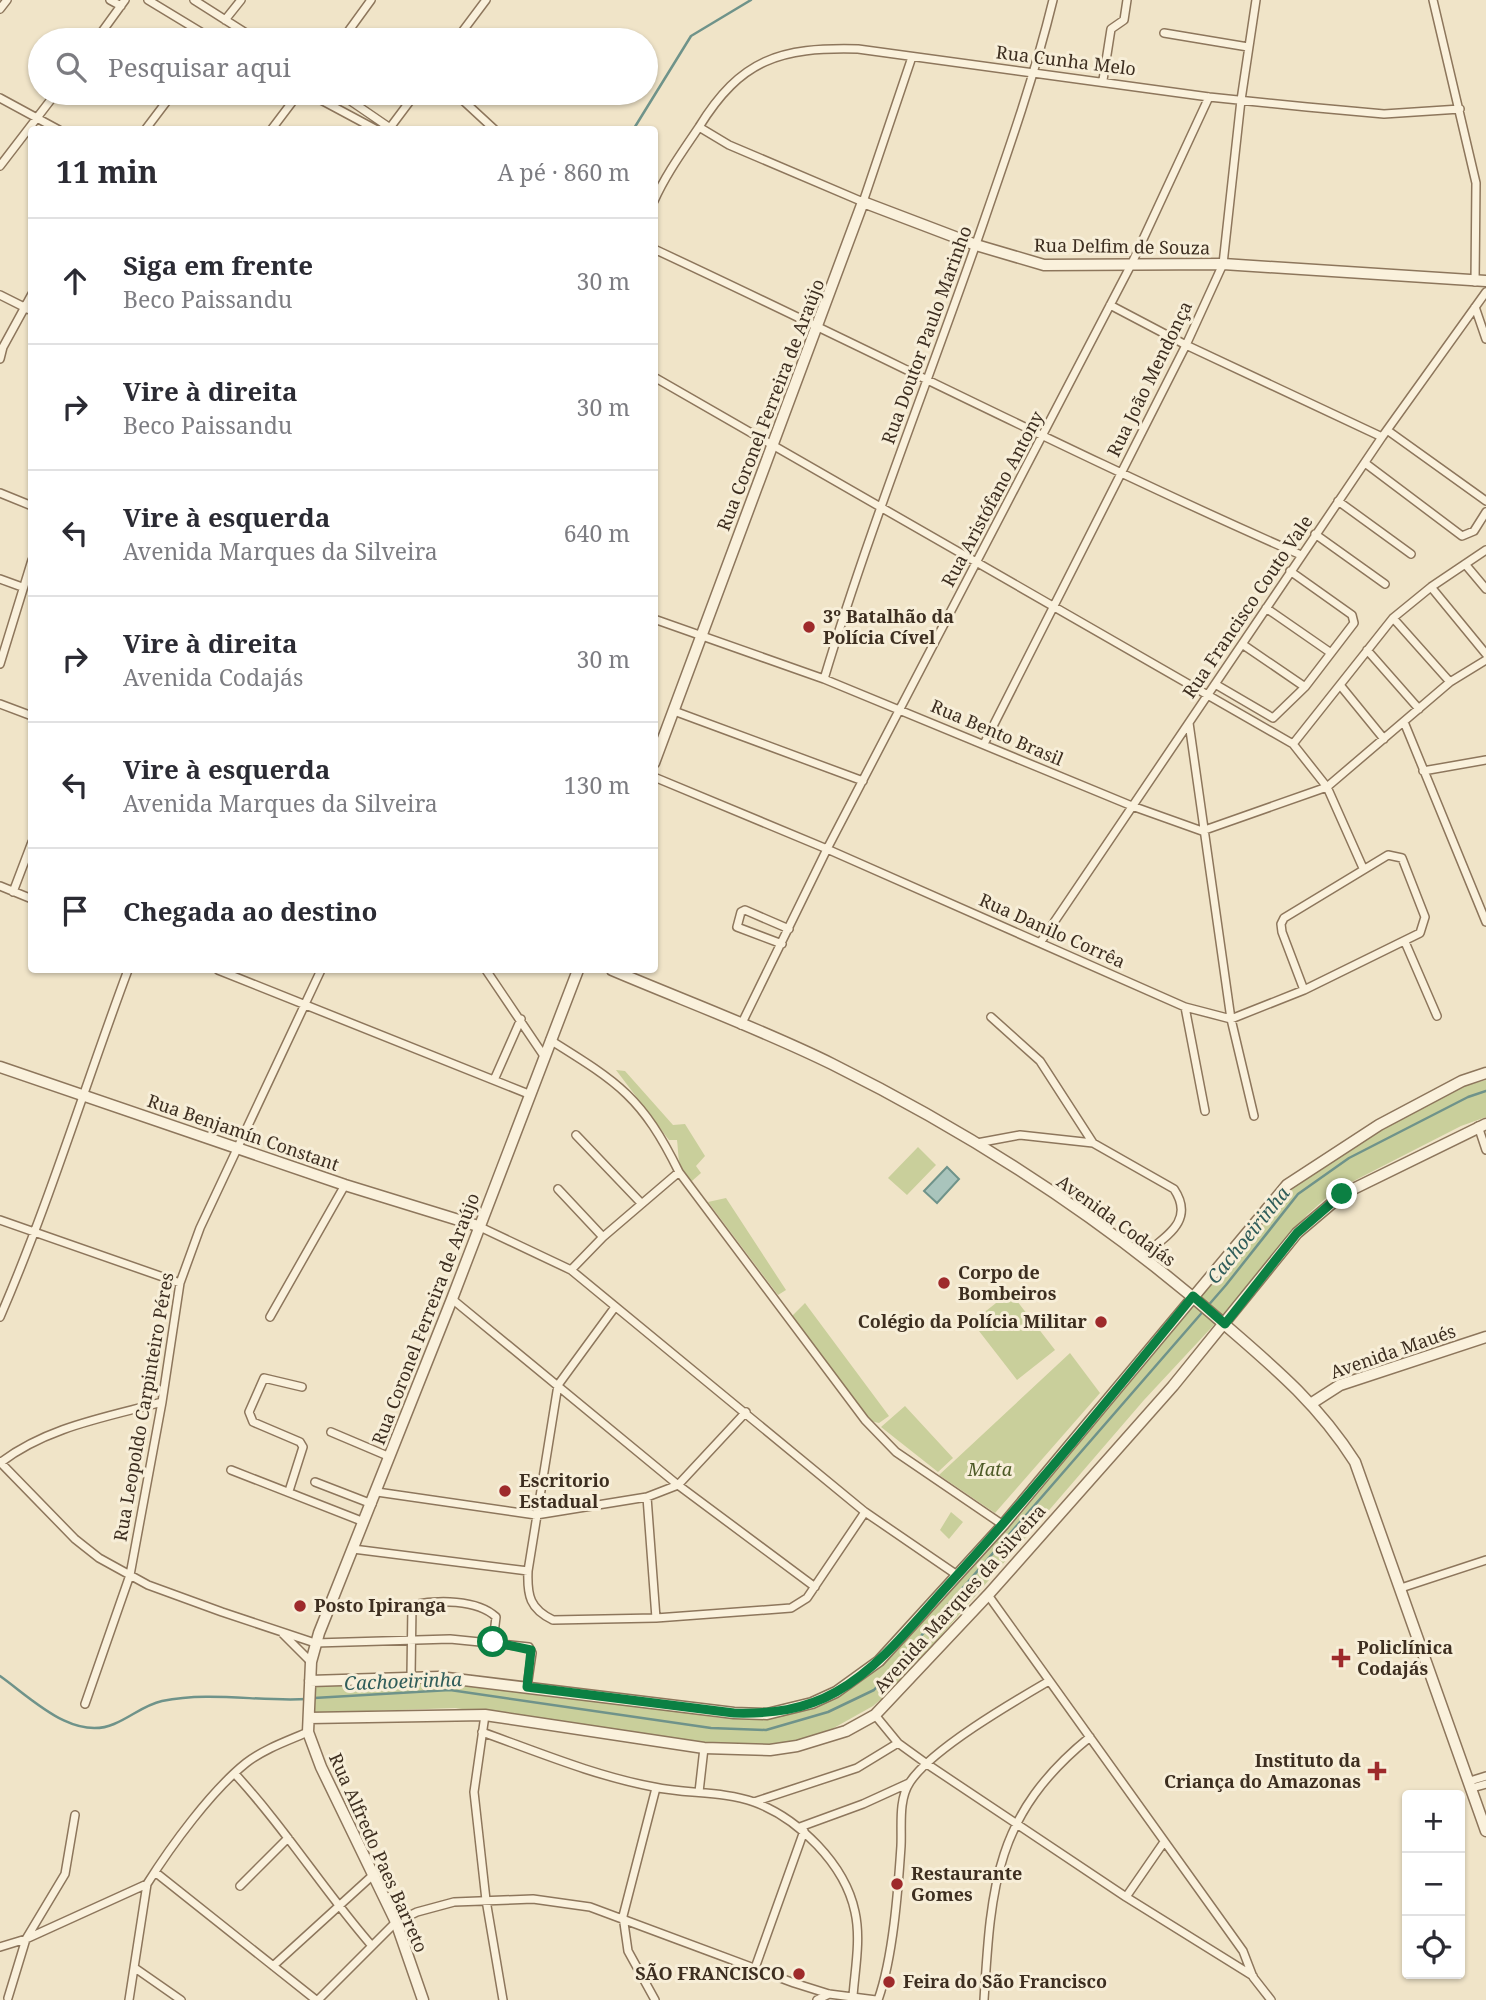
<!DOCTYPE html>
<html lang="pt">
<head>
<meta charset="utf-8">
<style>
	body { margin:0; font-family:"Noto Serif",serif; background:#f7f7f7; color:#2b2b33 }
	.controls { position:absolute; right:21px; bottom:21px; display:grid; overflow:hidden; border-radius:7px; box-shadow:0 2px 5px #0004 }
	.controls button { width:63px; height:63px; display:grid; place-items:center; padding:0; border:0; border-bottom:2px solid #e1e1e2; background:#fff; color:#2b2b33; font:35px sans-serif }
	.stop { position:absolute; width:21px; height:21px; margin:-16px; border:5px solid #0b8043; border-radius:50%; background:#fff }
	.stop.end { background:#0b8043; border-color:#fff; box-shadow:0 2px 7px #0008 }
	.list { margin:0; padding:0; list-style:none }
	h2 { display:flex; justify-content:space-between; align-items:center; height:91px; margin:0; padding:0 28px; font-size:30px }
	h2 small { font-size:23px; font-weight:400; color:#7c7c81 }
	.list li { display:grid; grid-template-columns:46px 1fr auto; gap:21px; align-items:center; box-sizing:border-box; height:126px; padding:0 28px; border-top:2px solid #e1e1e2 }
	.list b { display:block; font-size:26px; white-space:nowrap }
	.list p { margin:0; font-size:23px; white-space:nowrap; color:#7c7c81 }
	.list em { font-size:23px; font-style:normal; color:#7c7c81 }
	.icon { flex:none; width:38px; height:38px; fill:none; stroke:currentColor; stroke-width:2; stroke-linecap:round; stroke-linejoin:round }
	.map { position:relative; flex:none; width:1486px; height:2000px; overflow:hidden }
	.search { position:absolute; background:#fff; box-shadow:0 2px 5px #0004; left:28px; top:28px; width:630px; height:77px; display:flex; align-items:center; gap:18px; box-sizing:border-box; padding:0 24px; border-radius:38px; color:#7c7c81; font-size:26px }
	.panel { position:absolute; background:#fff; box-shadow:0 2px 5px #0004; left:28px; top:126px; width:630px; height:847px; border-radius:7px }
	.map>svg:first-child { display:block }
</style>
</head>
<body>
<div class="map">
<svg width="1486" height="2000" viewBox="0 0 1486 2000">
	<rect width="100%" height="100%" fill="#f0e4c8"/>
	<path fill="#c9cf9b" d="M616 1070 625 1071 673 1125 685 1124 705 1156 696 1166 701 1173 692 1181C677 1173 679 1156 677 1140H669Z
		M1486 1080V1117L1461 1126 1334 1191 1307 1215 1225 1313 1144 1400 901 1682 873 1706 823 1734 768 1747 687 1742 455 1708 312 1713V1686L454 1680 721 1718 766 1719 820 1705 876 1666 1176 1326 1287 1187 1348 1147 1419 1108 1464 1086Z
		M918 1147 936 1165 907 1195 888 1178Z
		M726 1198 786 1290 778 1295 708 1202Z
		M1010 1292 1055 1350 1017 1380 972 1322Z
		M805 1303 889 1416 879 1423 870 1421 792 1316Z
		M1070 1353 1100 1393 995 1513 939 1475Z
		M905 1406 953 1458 938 1472 881 1427Z
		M951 1512 963 1522 949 1539 940 1530Z"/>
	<path fill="#a9c4bc" stroke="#6f938a" stroke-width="2" d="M947 1167 959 1179 937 1203 924 1191Z"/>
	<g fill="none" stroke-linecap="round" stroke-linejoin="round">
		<path stroke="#6f938a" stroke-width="2.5" d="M633 130 691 36 751 0
			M0 1676C30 1697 73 1742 114 1724 131 1717 144 1705 162 1701 211 1691 259 1702 307 1699
			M314 1698 450 1690 711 1728 766 1730 828 1712 874 1690 1226 1285 1298 1194 1349 1158 1468 1097 1486 1091"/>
		<defs>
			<path id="minor" d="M110 0 121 6
				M148 0 214 40
				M194 0 257 40
				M1433 0 1476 183 1475 282
				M0 9 7 0
				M225 20 241 0
				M1164 33 1248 47
				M96 40 125 0
				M342 40 371 0
				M456 40 486 0
				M1103 80 1111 29 1124 20 1127 0
				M308 93 377 130
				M339 93 393 130
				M455 93 495 130
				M0 98 59 130
				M699 127 729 145 863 202 912 57
				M389 129 416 93
				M145 130 173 93
				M271 130 299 93
				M0 166 56 93
				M654 201C666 174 683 151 699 127 741 59 780 47 858 49L1209 97 1307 107 1384 114 1460 109
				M654 249C871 350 1082 459 1301 555
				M0 295 32 311
				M1110 305 1186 345 1382 437
				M1475 307 1486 339
				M0 359 3 347 32 294
				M654 377 1293 744 1327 787 1363 868
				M1387 430 1486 501
				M1365 463 1462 536 1474 531 1486 512
				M0 493 32 506
				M1338 501 1411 554
				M1315 534 1385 584
				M1465 564 1486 589
				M0 579 22 587
				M1431 587 1486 654
				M1266 608 1331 653
				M1393 618 1450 682
				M654 619 824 679 1132 806 1202 831 1327 787 1450 682 1486 660
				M1242 644 1305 687
				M1367 650 1419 709
				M0 664 32 560
				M824 679C871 523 932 372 985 218 1010 146 1035 74 1053 0
				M1215 684 1273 718 1305 687 1354 623 1352 615 1290 571
				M1340 685 1384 739
				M0 704 32 716
				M674 711 863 781
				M1404 722 1486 922
				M1189 723 1231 1019 1254 1116
				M984 744 1186 345 1223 264 1241 100 1256 0
				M1293 744 1393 618 1431 587 1486 550
				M1423 771 1486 760
				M654 777 827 849 1185 1007 1231 1019 1304 990 1420 933 1425 917 1402 858 1388 855 1284 918 1281 924 1282 932 1304 990
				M0 886 32 899
				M13 892 32 842
				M1405 942 1437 1016
				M1040 943 1382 437 1486 292
				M782 944 737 927 741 912 745 910 789 929
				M218 970 531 1095
				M486 970 544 1056
				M1185 1007 1205 1111
				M991 1017 1040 1061 1093 1143
				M741 1025 827 849 1132 263 1209 97
				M550 1040C619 1083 642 1097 679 1172L865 1420 896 1452 1003 1525
				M494 1080 521 1019
				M1478 1126 1486 1150
				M576 1135 641 1203
				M977 1143 1020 1135 1093 1143 1174 1189C1196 1222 1164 1237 1141 1257
				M558 1189 603 1237
				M0 1220 180 1283
				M478 1226 571 1270 865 1512 957 1575
				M571 1270 603 1237 679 1172
				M452 1299 678 1485 815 1587
				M615 1307 558 1385 528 1571C527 1596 530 1609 553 1620L656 1618 791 1608 807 1598 865 1512
				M0 1317C49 1204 85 1085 128 970
				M270 1317 345 1185
				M331 1432 390 1457
				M0 1462 75 1539 99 1558 148 1585 222 1612 315 1643 450 1639 529 1647 532 1653 527 1687
				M0 1463C46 1427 107 1417 162 1402
				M231 1470 364 1522
				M315 1482 372 1504
				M289 1491 303 1447 300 1442 253 1422 249 1412 264 1378 302 1387
				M377 1492 536 1515 647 1497 678 1485 746 1412
				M647 1497 656 1618
				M353 1549 528 1571
				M1401 1588 1486 1560
				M988 1595 1243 1951 1253 1977 1271 2000
				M283 1634 311 1662
				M411 1676 412 1605C437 1600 477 1599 496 1617L493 1642
				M85 1704 130 1575 162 1402 180 1283 200 1228 321 970
				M485 1715 474 1792 486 1900 503 2000
				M875 1715 898 1743 927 1764 1126 1897 1253 1976
				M482 1732C538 1752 595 1776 654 1787 686 1794 723 1791 754 1802 798 1818 845 1864 855 1912 861 1939 855 1969 853 1996
				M235 1774C285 1828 324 1891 372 1946
				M1470 1781 1486 1776
				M1472 1788 1486 1784
				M699 1792 704 1748
				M754 1802 857 1768 898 1743
				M800 1827 863 1804 909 1783
				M155 1872 316 2000
				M240 1886 288 1838
				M1126 1897 1164 1842
				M0 1947 26 1939 147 1884
				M273 1966 373 1875
				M135 1968 181 2000
				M755 1968 804 1831
				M8 1998 26 1939 65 1874 75 1815
				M129 2000 147 1884C171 1846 211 1791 246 1763 264 1749 287 1741 308 1732
				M318 2000 396 1922 417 1912 454 1902 533 1899 590 1907 794 1983 829 1994 876 2000
				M655 2000 628 1951 623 1916 656 1788
				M817 2000 829 1994
				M878 2000C893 1958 898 1891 901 1846 902 1826 898 1800 910 1782 932 1749 1013 1702 1049 1681
				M984 2000C991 1886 995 1814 1090 1737"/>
			<path id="tertiary" d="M654 763 863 202 976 245 1044 265 1223 264 1486 281
				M612 970C685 1001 761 1029 832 1064 971 1133 1107 1221 1224 1324 1275 1368 1318 1404 1355 1462L1486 1831
				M0 1067 345 1185 478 1226
				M1312 1403 1340 1385 1486 1337
				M310 1681 439 1677 734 1713 767 1714 812 1703 836 1692 879 1661 1003 1525 1287 1185 1379 1125 1462 1081 1486 1073
				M309 1718 485 1715 704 1748 770 1750 797 1746 846 1731 875 1715 988 1595 1173 1386 1297 1233 1343 1194 1486 1124
				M423 2000 396 1922 321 1767 308 1732 311 1662 319 1633 452 1299 578 970"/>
		</defs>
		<use href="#minor" stroke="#8d765c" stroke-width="10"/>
		<use href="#tertiary" stroke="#8d765c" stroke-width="13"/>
		<use href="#minor" stroke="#faf1dc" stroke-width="7"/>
		<use href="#tertiary" stroke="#faf1dc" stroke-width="10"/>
	</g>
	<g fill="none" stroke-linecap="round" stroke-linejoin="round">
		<path stroke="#0b8043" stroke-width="9" d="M493 1642 531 1650 527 1687 734 1713C771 1714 804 1710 836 1692 882 1666 915 1621 950 1583 1035 1490 1114 1393 1193 1296L1225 1324 1297 1233 1342 1194"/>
	</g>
	<g fill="#9e2a2b" stroke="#f7eed8" stroke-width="2.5">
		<circle cx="809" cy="627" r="7"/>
		<circle cx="944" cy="1283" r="7"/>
		<circle cx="1101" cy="1322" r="7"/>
		<circle cx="505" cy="1491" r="7"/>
		<circle cx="300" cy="1606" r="7"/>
		<path d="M1337.5 1647.5h7v7h7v7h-7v7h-7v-7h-7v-7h7z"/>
		<path d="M1373.5 1760.5h7v7h7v7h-7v7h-7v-7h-7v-7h7z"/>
		<circle cx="897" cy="1884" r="7"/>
		<circle cx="799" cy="1974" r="7"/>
		<circle cx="889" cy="1982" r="7"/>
	</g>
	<g text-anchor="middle" stroke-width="6" stroke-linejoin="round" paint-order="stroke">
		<g font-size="18" fill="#3d2e20" stroke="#f7eed8">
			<text transform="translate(1066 61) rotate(7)" y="6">Rua Cunha Melo</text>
			<text transform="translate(1122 247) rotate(1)" y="6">Rua Delfim de Souza</text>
			<text transform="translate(927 335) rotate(-70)" y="6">Rua Doutor Paulo Marinho</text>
			<text transform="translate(1150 379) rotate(-64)" y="6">Rua João Mendonça</text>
			<text transform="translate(771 405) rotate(-69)" y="6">Rua Coronel Ferreira de Araújo</text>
			<text transform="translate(993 499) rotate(-62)" y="6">Rua Aristófano Antony</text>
			<text transform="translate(1248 607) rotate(-56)" y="6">Rua Francisco Couto Vale</text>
			<text transform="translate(997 733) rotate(23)" y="6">Rua Bento Brasil</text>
			<text transform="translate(1052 931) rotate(24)" y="6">Rua Danilo Corrêa</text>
			<text transform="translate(243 1133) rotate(19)" y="6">Rua Benjamín Constant</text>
			<text transform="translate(1116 1221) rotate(36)" y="6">Avenida Codajás</text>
			<text transform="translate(426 1319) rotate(-69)" y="6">Rua Coronel Ferreira de Araújo</text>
			<text transform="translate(1393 1352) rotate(-19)" y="6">Avenida Maués</text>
			<text transform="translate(144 1407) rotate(-80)" y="6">Rua Leopoldo Carpinteiro Péres</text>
			<text transform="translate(960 1599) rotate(-48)" y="6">Avenida Marques da Silveira</text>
			<text transform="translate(378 1853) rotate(66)" y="6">Rua Alfredo Paes Barreto</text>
		</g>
		<g font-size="18" font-weight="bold" fill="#3d2e20" stroke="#f7eed8" text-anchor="start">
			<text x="823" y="623">3º Batalhão da<tspan x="823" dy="21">Polícia Cível</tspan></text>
			<text x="958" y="1279">Corpo de<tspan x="958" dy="21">Bombeiros</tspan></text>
			<text x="1087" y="1328" text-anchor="end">Colégio da Polícia Militar</text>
			<text x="519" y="1487">Escritorio<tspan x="519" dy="21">Estadual</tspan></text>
			<text x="314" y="1612">Posto Ipiranga</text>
			<text x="1357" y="1654">Policlínica<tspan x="1357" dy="21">Codajás</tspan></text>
			<text x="1361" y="1767" text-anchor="end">Instituto da<tspan x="1361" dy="21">Criança do Amazonas</tspan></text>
			<text x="911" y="1880">Restaurante<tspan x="911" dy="21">Gomes</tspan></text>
			<text x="785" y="1980" text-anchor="end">SÃO FRANCISCO</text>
			<text x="903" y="1988">Feira do São Francisco</text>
		</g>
		<g font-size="18" font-style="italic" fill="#4d5a26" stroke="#f7eed8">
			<text x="990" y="1476">Mata</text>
		</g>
		<g font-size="19" font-style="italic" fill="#2f5d5a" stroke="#f7eed8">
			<text transform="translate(1248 1235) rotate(-51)" y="7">Cachoeirinha</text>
			<text transform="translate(403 1681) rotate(-2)" y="7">Cachoeirinha</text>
		</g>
	</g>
</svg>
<div class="controls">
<button>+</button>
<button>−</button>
<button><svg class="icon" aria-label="locate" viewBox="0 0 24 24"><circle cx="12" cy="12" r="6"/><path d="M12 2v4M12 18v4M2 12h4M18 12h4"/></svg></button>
</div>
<div class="stop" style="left:493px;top:1642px"></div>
<div class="stop end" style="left:1342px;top:1194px"></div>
<div class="search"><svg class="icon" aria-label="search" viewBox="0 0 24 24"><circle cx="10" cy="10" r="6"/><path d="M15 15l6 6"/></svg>Pesquisar aqui</div>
<section class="panel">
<h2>11 min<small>A pé · 860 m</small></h2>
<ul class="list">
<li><svg class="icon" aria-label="ahead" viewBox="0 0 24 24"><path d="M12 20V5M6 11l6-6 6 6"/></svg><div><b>Siga em frente</b><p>Beco Paissandu</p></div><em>30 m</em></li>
<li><svg class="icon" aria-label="right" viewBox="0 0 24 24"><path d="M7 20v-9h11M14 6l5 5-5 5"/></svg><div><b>Vire à direita</b><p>Beco Paissandu</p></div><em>30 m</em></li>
<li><svg class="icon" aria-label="left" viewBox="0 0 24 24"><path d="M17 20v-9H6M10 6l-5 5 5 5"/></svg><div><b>Vire à esquerda</b><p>Avenida Marques da Silveira</p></div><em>640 m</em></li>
<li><svg class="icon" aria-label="right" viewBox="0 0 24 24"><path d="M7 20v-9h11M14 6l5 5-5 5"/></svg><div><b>Vire à direita</b><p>Avenida Codajás</p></div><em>30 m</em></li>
<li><svg class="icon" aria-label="left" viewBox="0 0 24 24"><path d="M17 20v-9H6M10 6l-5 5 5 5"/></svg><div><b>Vire à esquerda</b><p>Avenida Marques da Silveira</p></div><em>130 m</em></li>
<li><svg class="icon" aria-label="arrive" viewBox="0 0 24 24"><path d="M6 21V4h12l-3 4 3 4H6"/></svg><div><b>Chegada ao destino</b></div></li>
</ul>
</section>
</div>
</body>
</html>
